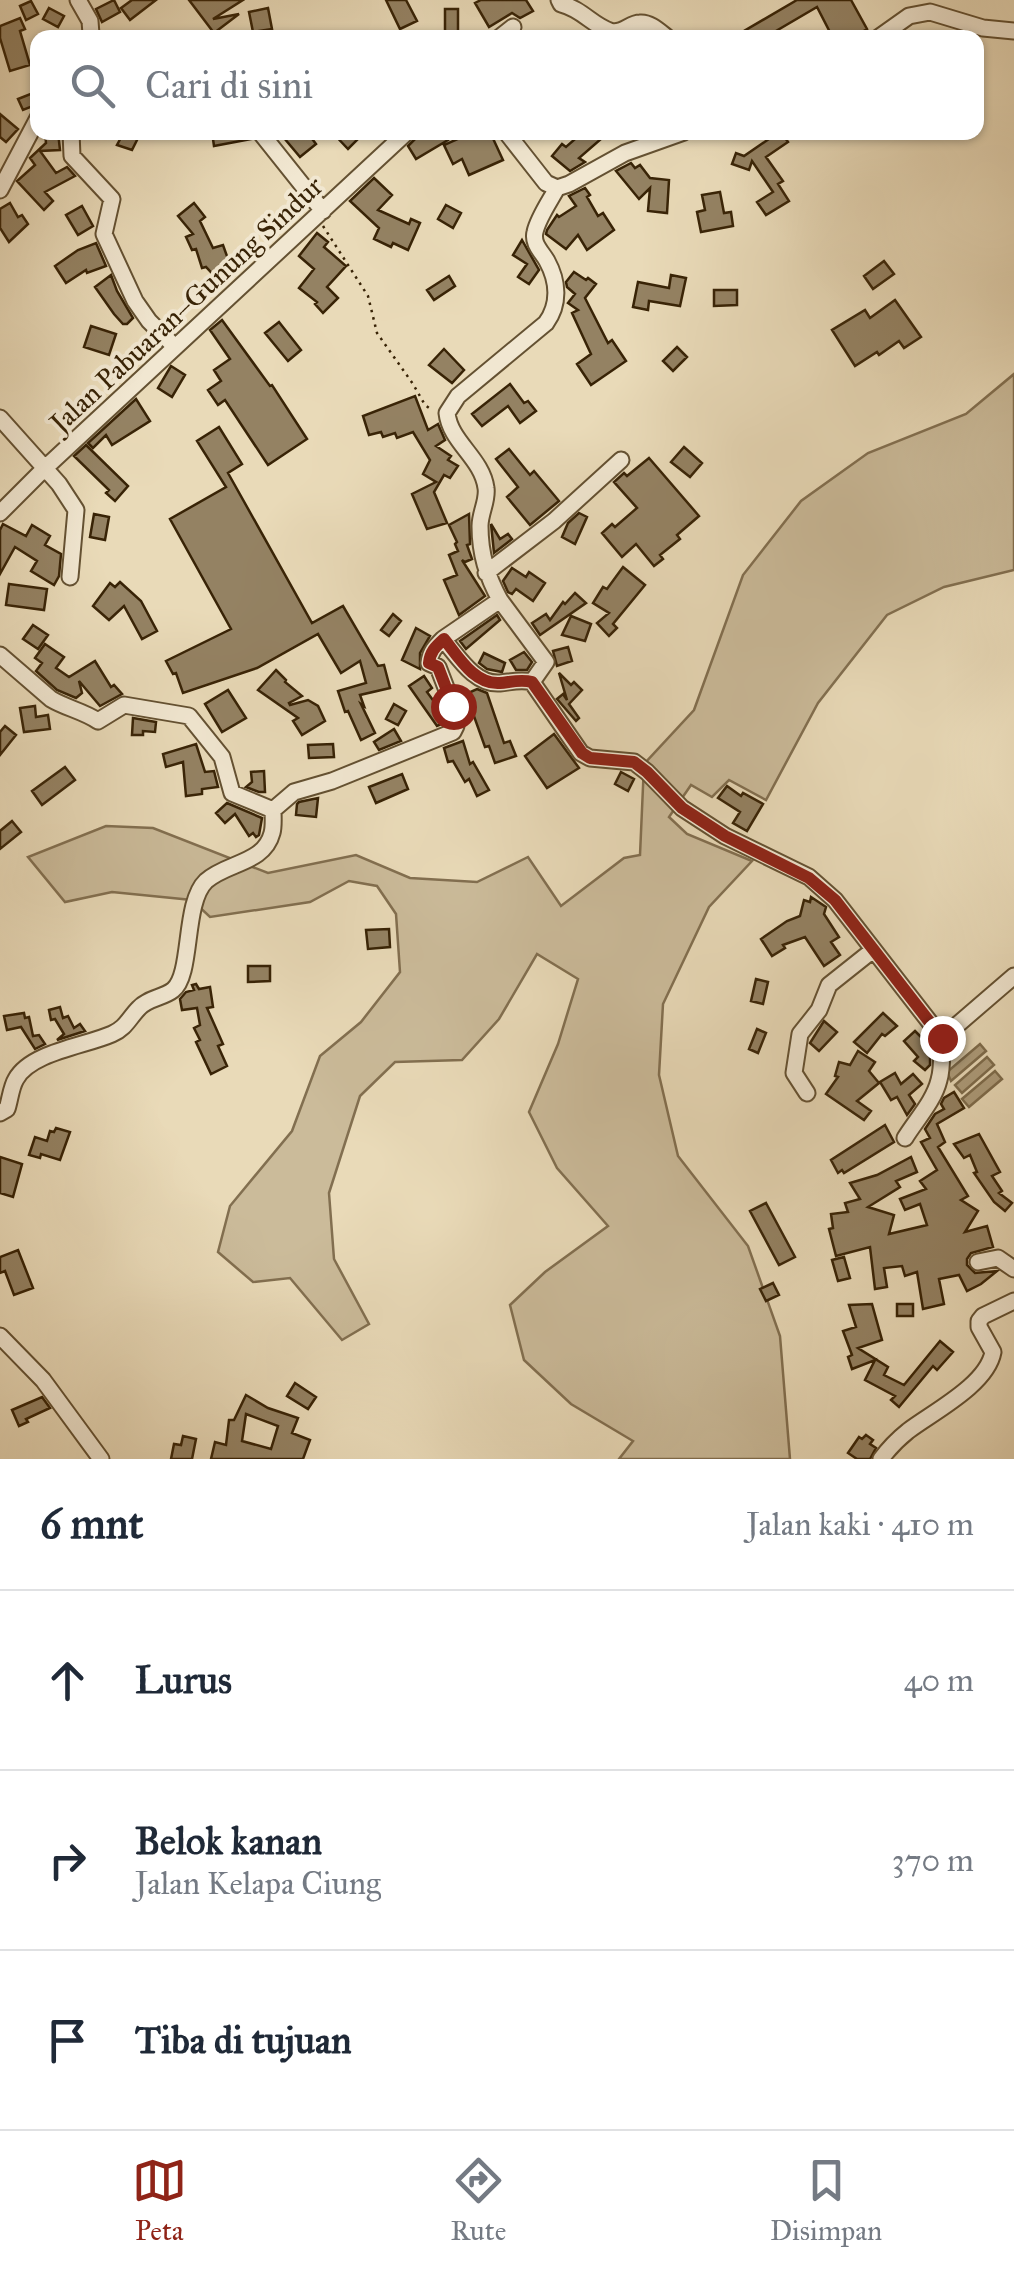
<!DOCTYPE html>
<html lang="id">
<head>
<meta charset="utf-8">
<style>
	body { margin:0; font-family:"IM FELL Great Primer",serif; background:#f6f6f7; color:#1f2937 }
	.stop { position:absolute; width:30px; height:30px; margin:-22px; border:8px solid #8f2418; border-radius:50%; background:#fff }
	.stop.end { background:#8f2418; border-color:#fff; box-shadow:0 2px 10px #0008 }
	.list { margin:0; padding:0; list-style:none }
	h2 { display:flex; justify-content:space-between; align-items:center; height:130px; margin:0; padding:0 40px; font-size:42px }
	h2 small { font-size:32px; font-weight:400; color:#747a83 }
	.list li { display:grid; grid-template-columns:65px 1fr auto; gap:30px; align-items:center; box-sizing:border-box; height:180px; padding:0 40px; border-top:2px solid #e0e1e3 }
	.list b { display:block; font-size:38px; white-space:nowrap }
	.list p { margin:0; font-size:32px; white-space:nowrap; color:#747a83 }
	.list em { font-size:32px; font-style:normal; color:#747a83 }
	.icon { flex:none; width:55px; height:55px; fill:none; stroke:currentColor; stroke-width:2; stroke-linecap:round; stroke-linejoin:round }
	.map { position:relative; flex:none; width:1014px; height:1459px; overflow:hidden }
	.search { position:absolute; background:#fff; box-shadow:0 2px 8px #0004; left:30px; right:30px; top:30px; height:110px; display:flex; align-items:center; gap:25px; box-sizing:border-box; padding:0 35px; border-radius:20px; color:#747a83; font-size:38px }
	.sheet { height:670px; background:#fff }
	nav { display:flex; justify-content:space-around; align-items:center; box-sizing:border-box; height:140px; border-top:2px solid #e0e1e3; background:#fff; font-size:28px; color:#747a83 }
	nav a { display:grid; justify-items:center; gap:5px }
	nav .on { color:#8f2418 }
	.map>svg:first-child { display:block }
</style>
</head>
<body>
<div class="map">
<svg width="1014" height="1459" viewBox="0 0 1014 1459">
	<rect width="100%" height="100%" fill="#e9dab8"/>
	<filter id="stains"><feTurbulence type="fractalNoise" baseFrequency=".002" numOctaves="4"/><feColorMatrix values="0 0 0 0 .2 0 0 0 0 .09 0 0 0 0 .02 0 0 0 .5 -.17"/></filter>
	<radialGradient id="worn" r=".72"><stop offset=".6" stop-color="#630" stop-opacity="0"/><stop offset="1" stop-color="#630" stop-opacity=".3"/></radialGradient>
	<path fill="#cbbb9a" stroke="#826f50" stroke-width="2.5" d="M1014 374V570L944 587 887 615 818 703 766 800 729 780 712 797 691 785 669 817 687 834 752 861 709 907 663 1004 659 1075 678 1156 748 1246 780 1336 790 1459H619L633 1441 571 1404 524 1360 510 1305 545 1272 608 1226 557 1168 529 1112 558 1044 578 979 537 954 499 1019 462 1060 395 1062 360 1096 329 1193 334 1259 369 1324 342 1340 290 1278 253 1282 218 1252 230 1206 292 1131 320 1056 361 1022 400 972 396 914 377 886 349 881 310 902 210 917 192 900 112 892 65 902 28 857 106 826 153 828 268 873 356 855 410 878 477 882 528 857 561 906 624 858 640 855 644 764 694 710 743 575 801 501 868 453 966 414Z"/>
	<path fill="#ad9c7b" stroke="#7e6c4c" stroke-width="2.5" d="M980 1044 986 1051 951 1081 947 1072Z
		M987 1057 994 1065 962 1093 955 1085Z
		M995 1071 1002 1079 969 1107 962 1099Z"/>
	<path fill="#948263" stroke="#382306" stroke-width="2.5" fill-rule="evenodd" d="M114 0 120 12 102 22 96 9Z
		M132 0H156L130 20 121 8Z
		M189 0H243L213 19 239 14 214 33Z
		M386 0H406L417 21 400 29Z
		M481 0H526L533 11 520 18 512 13 489 27 475 3Z
		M797 0H851L867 29 852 38H833L817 7 764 38H732Z
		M31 1 38 14 26 20 20 6Z
		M49 8 64 16 58 27 43 19Z
		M268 8 272 29 253 32 249 12Z
		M445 9H458V37H445Z
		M20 18 25 29 20 31 30 65 10 71 0 38V26Z
		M38 91V104L23 110 18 99Z
		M0 114 18 129 6 142 0 137Z
		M45 132H58L60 150 40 151 56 173 67 167 75 176 45 192 53 201 44 210 17 181 35 165 30 158 46 143Z
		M124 132H141L132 150 117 145Z
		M212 132H249L251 139 214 146Z
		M279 132H307L316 144 300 157Z
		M332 132H350L357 140 348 149Z
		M422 132H444L448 140 416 159 408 146Z
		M473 132H490L503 160 469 175 462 159 453 164 444 145Z
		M583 132H609L579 158 585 162 570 171 552 156 562 144 566 147Z
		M779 132H781L788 142 766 157 783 181 778 184 789 201 766 215 757 202 773 192 752 161 749 170 732 164 736 153 744 156Z
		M631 163 635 168 640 165 650 178 669 180 667 213 648 211 650 188 639 199 616 171Z
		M374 178 392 195 378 210 409 224 411 219 420 223 408 250 393 243 391 247 374 239 379 228 350 201Z
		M585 188 590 195 587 197 598 216 603 213 614 230 587 250 578 235 566 249 546 234 547 230 557 215 559 217 576 206 569 196Z
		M720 192 724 213 731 212 733 226 701 232 697 212 705 210 702 195Z
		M10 203 18 217 22 215 28 224 9 242 0 228V209Z
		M194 203 205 217 200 221 213 248 223 245 228 259 237 271 222 284 206 267 202 268 196 249 192 250 186 237 193 234 178 216Z
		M446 205 461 213 453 228 438 219Z
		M82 206 93 226 78 235 66 215Z
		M317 233 328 242 324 247 346 266 327 287 338 298 323 313 315 304 317 302 299 288 314 269 299 256Z
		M522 240 539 270 529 284 518 277 527 264 513 255Z
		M96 243 106 266 87 273 86 270 66 283 55 266 78 250Z
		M884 261 894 274 873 289 864 276Z
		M574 272 586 280 588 278 596 284 585 298 608 343 612 340 626 361 591 385 577 364 591 354 572 313 578 310 568 303 575 294 567 287 566 282Z
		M111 275 117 291 133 318 127 324H123L114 314 95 287Z
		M671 275 686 278 680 306 649 301 648 310 633 307 638 282 669 288Z
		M449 276 455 286 434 300 427 290Z
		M714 290H737V305L714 306Z
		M895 300 921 337 904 348 899 341 879 355 877 352 855 366 832 330 865 310 870 318Z
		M222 320 270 386 272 385 307 439 268 465 225 400 218 405 208 390 221 381 214 370 230 359 210 330Z
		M279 322 301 350 288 361 265 333Z
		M91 326 116 334 109 355 84 347Z
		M677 347 687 357 673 371 663 361Z
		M444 349 464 370 452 383 429 365Z
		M171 366 185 375 172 397 158 388Z
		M510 384 524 403 528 401 536 411 520 423 508 406 482 426 472 414Z
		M415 396 428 430 438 424 445 440 436 446 451 456 448 460 458 466 450 478 444 475 434 492 447 523 427 529 412 494 436 482 423 474 430 460 413 432 397 438 395 433 383 437 381 432 369 435 363 416Z
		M136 399 150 421 112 445 106 435 93 448 88 443Z
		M219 427 242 464 228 473 312 623 343 606 378 666 384 665 390 688 360 695 364 706 361 704 375 733 361 740 348 711 345 712 338 691 366 683 360 661 341 673 318 634 257 668 183 693 176 673 173 674 166 661 231 629 170 519 226 487 197 441Z
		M86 445 128 486 115 501 106 493 109 490 74 456Z
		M684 447 702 463 690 477 671 462Z
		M509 449 530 475 534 471 559 501 530 525 507 497 518 487 496 459Z
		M649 458 699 516 677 535 680 539 660 555 663 559 654 566 636 544 622 557 602 533 612 524 615 527 637 508 614 482 624 473 627 476Z
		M579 513 587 517 575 544 562 537 568 523Z
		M94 514 109 517 105 540 90 537Z
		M469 514 470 544 467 545 472 559 465 562 462 560 485 596 459 615 444 580 457 575 449 555 458 551 455 544 457 542 449 525Z
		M3 524 26 536 32 525 50 536 45 545 61 554 59 576 54 585 31 571 37 561 15 547 0 574V530Z
		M491 524 500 539 508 534 512 539 494 553Z
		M623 567 645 585 613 624 617 628 609 636 597 623 609 613 593 603 603 587 607 589Z
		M512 568 526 577 529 572 545 583 533 601 516 589 512 594 508 592 503 581Z
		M120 582 141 601 157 631 142 639 124 606 109 620 93 606 110 583 115 587Z
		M9 584 47 589 44 610 6 605Z
		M575 593 586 603 540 635 532 623 546 614 550 620 563 602 565 604Z
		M393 614 401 621 389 636 381 630Z
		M497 615 500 620 466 649 460 641Z
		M571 616 591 624 585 641 562 635Z
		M33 625 48 635 38 649 23 639Z
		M416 628 430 636 420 653V669L402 660Z
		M45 644 64 657 56 668 69 677 95 661 111 687 114 685 122 694 100 706 79 681 82 693 76 698 57 690 36 671 42 663 35 658Z
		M568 647 572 661 557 666 553 651Z
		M524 652 532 662 527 670H516L510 660Z
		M484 653 505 663 502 672 487 669 479 663Z
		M276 670 286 680 285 682 302 696 289 703 290 705 308 700 318 706 325 721 302 735 293 721 298 718 258 690Z
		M559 673 571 685 574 682 582 690 569 704 579 718 576 721 557 699 563 694 567 700Z
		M424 676 432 688 427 692 443 714 444 723 437 726 409 686Z
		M477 689 487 693 504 743 510 741 516 756 495 763 489 746 485 747 466 694Z
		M228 690 246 718 222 732 205 704Z
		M394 704 406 711 398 725 386 719Z
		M35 706 36 717 48 715 50 729 24 732 20 708Z
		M133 718 156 722 155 732 143 731V735H132Z
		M5 726 16 735 0 755V732Z
		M394 729 401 741 379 750 374 742Z
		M554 734 579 768 547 788 525 756Z
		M463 741 470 764 473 762 489 790 477 796 469 779 465 782 453 761 448 762 444 748Z
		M196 744 205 772 214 771 218 787 202 789V794L186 796 183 762 166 767 163 754Z
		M333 744 334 757 309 758 308 745Z
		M65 767 75 780 42 805 32 791Z
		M264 771 265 792H259L246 787 252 782 251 772Z
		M621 772 634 779 628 791 615 784Z
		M402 774 408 789 376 803 369 787Z
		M727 786 741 796 743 793 763 804 747 831 733 823 740 812 718 798Z
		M318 798 316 817 296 815 297 804 299 802Z
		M227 803 262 818 259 835 256 837 253 833 249 836 235 814 225 823 216 813Z
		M12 821 21 832 0 849V831Z
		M811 897 826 907 824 914 839 937 831 942 840 955 824 966 805 937 783 945 785 948 772 956 761 939 787 921 800 916 804 900 810 902Z
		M389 929 390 947 368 949 366 930Z
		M248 966H270V981L248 982Z
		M756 979 768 982 763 1004 751 1001Z
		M196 984 199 989 210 987 213 1007 207 1008 223 1044 218 1046 227 1066 211 1074 196 1042 200 1040 194 1028 200 1025 197 1008 182 1010 180 999 186 992 194 990 192 985Z
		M60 1007 63 1018 68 1016 74 1028 80 1024 85 1031 57 1040 64 1034 55 1019 51 1020 49 1010Z
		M24 1013 25 1018 29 1017 33 1036 39 1035 45 1044 35 1049 21 1027 7 1030 4 1016Z
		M883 1013 897 1026 885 1036 882 1034 867 1053 854 1042Z
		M824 1021 837 1032 819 1051 810 1043Z
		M757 1029 766 1033 758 1053 749 1049Z
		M915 1031 928 1044 924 1048 930 1053V1065L925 1070 914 1061 918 1057 904 1041Z
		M858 1051 875 1062 869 1071 879 1083 857 1101 871 1111 864 1120 826 1094 838 1077 835 1076 839 1062 850 1065Z
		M895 1073 901 1084 913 1074 922 1084 909 1095 915 1104 907 1115 897 1097 891 1100 880 1082Z
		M954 1092 964 1108 937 1124 945 1142 938 1147 968 1196 961 1200 978 1211 965 1232 987 1226 993 1247 971 1253 967 1259V1265L975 1273 997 1271 981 1284 967 1291 959 1275 939 1279 944 1304 923 1309 917 1272 905 1276 902 1266 884 1268 887 1287 875 1289 870 1247 836 1256 829 1229 833 1228 831 1214 848 1212 845 1203 860 1199 850 1183 877 1175 911 1157 917 1172 896 1181 900 1187 868 1207 894 1215 889 1234 927 1225 920 1204 905 1210 900 1199 926 1189 920 1181 937 1170 921 1142 930 1138 925 1129 935 1114 944 1109 941 1104 944 1098Z
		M885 1125 894 1142 844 1173 842 1170 838 1173 831 1160Z
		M56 1128 70 1132 60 1160 41 1154 40 1158 29 1155 35 1137 47 1141 50 1131 54 1132Z
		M979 1134 1000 1172 992 1176 1002 1191 999 1193 1012 1203 1005 1211 994 1202 974 1173 977 1172 970 1155 964 1158 954 1144Z
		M0 1157 22 1164 13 1197 0 1193Z
		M766 1203 795 1257 779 1265 750 1211Z
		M18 1250 33 1288 14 1295 5 1271 0 1273V1257Z
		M844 1257 850 1278 838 1281 832 1260Z
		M773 1283 779 1295 766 1301 760 1289Z
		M872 1304 882 1340 858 1348 888 1367 884 1375 904 1385 940 1341 953 1352 937 1370 933 1366 899 1407 891 1400 895 1396 865 1380 875 1360 852 1369 848 1357 852 1355 843 1331 856 1327 849 1305Z
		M897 1304H913V1316H897Z
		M295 1383 316 1397 308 1409 287 1396Z
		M246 1395 268 1408 298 1418 292 1433 310 1440 303 1459H211L215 1442 226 1445 229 1420H234ZM246 1414 278 1426 271 1449 242 1441Z
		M42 1397 50 1408 26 1419 28 1422 19 1426 12 1410Z
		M866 1435 873 1440 870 1444 876 1448 870 1459H857L848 1453 859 1437 862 1439Z
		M183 1436 196 1439 192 1459H171L174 1444 181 1445Z"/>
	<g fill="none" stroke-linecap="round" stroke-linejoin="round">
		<defs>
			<path id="minor" d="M78 0 90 21 91 34 88 38
				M559 0 561 4C582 9 592 25 610 31 622 35 629 23 640 23 650 22 660 32 668 38
				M499 38 513 27
				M878 38 909 16 930 12 983 28 1014 31
				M71 132 72 156 112 199 104 234 135 301 149 321 175 347
				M260 132 323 211
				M506 132 546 183 557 188 569 184 625 153 684 132
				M557 188C550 201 538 218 535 232 532 244 542 252 547 261 558 281 560 304 546 323L458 396 447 413C450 442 482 458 486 488 488 500 480 513 480 526 480 554 487 576 500 600L443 639C458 656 474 685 500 683 511 682 521 679 532 682L581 753 590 758 634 762 647 772 682 808 725 836 809 877 835 900 942 1038 1014 976
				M0 190 38 118
				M0 418 59 484 76 510 70 577
				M0 513 44 469 407 132
				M486 573 554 521 621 460
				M500 600 546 662 532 682
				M0 655 51 699C66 708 83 711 98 721L124 705 189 716 222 757 232 793 273 810
				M807 1093 794 1073 800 1034 819 1010 829 985 873 950
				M0 1113 7 1109C10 1100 11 1087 16 1079 31 1052 85 1046 112 1034 126 1028 129 1018 139 1008 148 998 163 998 173 990 193 974 183 903 206 881 227 862 264 864 272 833 274 826 273 816 273 810L294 792 332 781 453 732 456 726 453 706 438 667 429 663C430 652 435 647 443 639
				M905 1138C916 1120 934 1101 939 1080 943 1067 941 1052 942 1038
				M978 1262 998 1258 1014 1269
				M0 1336 43 1380 101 1459
				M881 1459C889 1448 898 1439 908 1431 933 1412 987 1385 993 1352L979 1327V1321L983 1316 1014 1301"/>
		</defs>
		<use href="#minor" stroke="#645132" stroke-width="19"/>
		<path stroke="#382306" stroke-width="2.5" stroke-dasharray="2.5 5" stroke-linecap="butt" d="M323 226 368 296 377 333 413 384 425 405 432 410"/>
		<use href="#minor" stroke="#f1e7d1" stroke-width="15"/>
	</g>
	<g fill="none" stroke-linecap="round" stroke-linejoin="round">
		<path stroke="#8f2418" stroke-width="12" d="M453 706 438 667 429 663C430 652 435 647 444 639 458 656 474 685 500 683 511 682 521 679 532 682L582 753 590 758 634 762 647 772 682 808 725 836 809 878 835 900 942 1038"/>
	</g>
	<g text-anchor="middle" stroke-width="8" stroke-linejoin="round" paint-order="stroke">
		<g font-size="28" fill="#382306" stroke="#f1e7d1">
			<text transform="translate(186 304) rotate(-43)" y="10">Jalan Pabuaran–Gunung Sindur</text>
		</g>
	</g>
	<rect width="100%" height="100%" filter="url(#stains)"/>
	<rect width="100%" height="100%" fill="url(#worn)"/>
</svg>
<div class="stop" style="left:453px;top:706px"></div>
<div class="stop end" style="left:942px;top:1038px"></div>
<div class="search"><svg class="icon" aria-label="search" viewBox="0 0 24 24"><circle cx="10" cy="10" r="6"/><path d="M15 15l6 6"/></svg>Cari di sini</div>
</div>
<section class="sheet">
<h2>6 mnt<small>Jalan kaki · 410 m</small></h2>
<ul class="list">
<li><svg class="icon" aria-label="ahead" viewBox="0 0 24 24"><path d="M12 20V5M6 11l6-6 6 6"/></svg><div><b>Lurus</b></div><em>40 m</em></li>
<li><svg class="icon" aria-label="right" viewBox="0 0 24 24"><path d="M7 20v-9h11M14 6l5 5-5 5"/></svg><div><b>Belok kanan</b><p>Jalan Kelapa Ciung</p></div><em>370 m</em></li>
<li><svg class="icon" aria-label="arrive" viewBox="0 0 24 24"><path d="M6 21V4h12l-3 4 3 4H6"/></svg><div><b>Tiba di tujuan</b></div></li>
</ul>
</section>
<nav>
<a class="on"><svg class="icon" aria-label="map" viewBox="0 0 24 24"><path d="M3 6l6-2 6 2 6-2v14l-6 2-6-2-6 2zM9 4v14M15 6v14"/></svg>Peta</a>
<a><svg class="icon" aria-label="directions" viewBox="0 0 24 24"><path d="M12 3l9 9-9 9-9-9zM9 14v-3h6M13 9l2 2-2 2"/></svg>Rute</a>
<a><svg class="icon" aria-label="saved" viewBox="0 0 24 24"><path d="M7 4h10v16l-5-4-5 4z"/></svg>Disimpan</a>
</nav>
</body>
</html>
